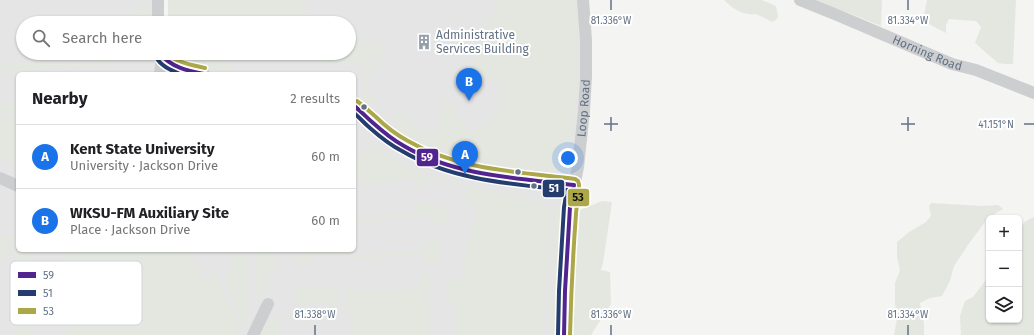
<!DOCTYPE html>
<html lang="en">
<head>
<meta charset="utf-8">
<style>
	body { margin:0; font-family:"Fira Sans",sans-serif; background:#f6f6f6; color:#202124 }
	.controls { position:absolute; right:12px; bottom:12px; display:grid; overflow:hidden; border-radius:6px; box-shadow:0 1px 3px #0004 }
	.controls button { width:36px; height:36px; display:grid; place-items:center; padding:0; border:0; border-bottom:1px solid #e0e0e0; background:#fff; color:#202124; font:20px sans-serif }
	.you { position:absolute; left:568px; top:158px; width:14px; height:14px; margin:-10px; border:3px solid #fff; border-radius:50%; background:#1a73e8; box-shadow:0 0 0 6px #1a73e833 }
	.badge { display:grid; place-items:center; width:26px; height:26px; border-radius:50%; background:#1a73e8; color:#fff; font-size:13px; font-weight:700 }
	.pin { position:absolute; translate:-50% -33px; filter:drop-shadow(0 1px 2px #0008) }
	.pin::after { content:''; position:absolute; top:21px; width:14px; height:12px; background:inherit; clip-path:polygon(0 0,100% 0,50% 100%) }
	.list { margin:0; padding:0; list-style:none }
	h2 { display:flex; justify-content:space-between; align-items:center; height:52px; margin:0; padding:0 16px; font-size:17px }
	h2 small { font-size:13px; font-weight:400; color:#757577 }
	.list li { display:grid; grid-template-columns:26px 1fr auto; gap:12px; align-items:center; box-sizing:border-box; height:64px; padding:0 16px; border-top:1px solid #e0e0e0 }
	.list b { display:block; font-size:15px; white-space:nowrap }
	.list p { margin:0; font-size:13px; white-space:nowrap; color:#757577 }
	.list em { font-size:13px; font-style:normal; color:#757577 }
	.icon { flex:none; width:22px; height:22px; fill:none; stroke:currentColor; stroke-width:2; stroke-linecap:round; stroke-linejoin:round }
	.map { position:relative; flex:none; width:1034px; height:335px; overflow:hidden }
	.search { position:absolute; background:#fff; box-shadow:0 1px 3px #0004; left:16px; top:16px; width:340px; height:44px; display:flex; align-items:center; gap:10px; box-sizing:border-box; padding:0 14px; border-radius:22px; color:#757577; font-size:15px }
	.panel { position:absolute; background:#fff; box-shadow:0 1px 3px #0004; left:16px; top:72px; width:340px; height:180px; border-radius:6px }
	.map>svg:first-child { display:block }
</style>
</head>
<body>
<div class="map">
<svg width="1034" height="335" viewBox="0 0 1034 335">
	<rect width="100%" height="100%" fill="#f4f4f2"/>
	<path fill="#e4e5e4" fill-rule="evenodd" d="M0 0H158V23H23V53H349V23H197L235 0H583L586 40 564 335H0ZM18 74H354V250H18Z"/>
	<path fill="#e3e7e0" d="M168 0H308L299 23H168Z
		M498 0H575L577 17 578 77 571 155 565 167 558 171 547 174 507 170 452 158 422 147 401 135 398 131 394 121V117L395 114 397 112 410 117 409 121 411 125 435 134 446 99 471 134 494 117 504 85 468 71Z
		M724 0H762L776 6 778 17 776 20 772 22C769 20 757 14 755 14 752 14 750 15 748 14 740 13 729 6 724 0Z
		M816 0H882L881 26Z
		M927 0H1016L1013 64H1005L998 63 975 43 981 27 976 21 949 19 946 25V33L923 21Z
		M141 2C150 6 152 14 148 23H141L137 19 121 23H100L112 21 136 14 137 4Z
		M349 35 386 49 378 58 359 63 239 61 198 53H349Z
		M137 53H149L148 64 144 65 141 57 100 66 66 68 24 69 0 73V66L2 65 24 62 84 63Z
		M202 57 230 62 227 72 200 66 187 61Z
		M378 61H384L381 67 368 73V95L378 96 377 101C367 107 363 101 355 96L364 95 365 74 359 72 360 67 362 65Z
		M18 101V113L5 114 0 113V103Z
		M0 117 7 118 18 117V167L10 163 0 155Z
		M374 144 392 158 432 177 466 186 518 196 532 202 538 203 539 201C547 204 550 208 551 217L545 297 544 335H458V304H448L447 294 448 280 462 277 477 204 467 201 464 195 467 189 426 179 423 188H420L417 187 416 179 414 177C393 182 375 183 354 181V163Z
		M418 201 444 207 448 213 449 218 445 224 434 225 426 213 377 221 354 220V216L373 217 414 212C414 207 412 204 418 201Z
		M602 201 612 202 603 263 601 270 610 272 611 304 591 335H571L572 294 575 245 580 210Z
		M931 203 982 206 998 205 1003 209 988 218 970 242 954 266 950 281 942 296 930 298 920 303 924 325V335H894L897 319 895 304V283L900 270 897 257V242L909 232 926 222 931 216 929 206Z
		M555 209 563 212 557 292 556 335H549L551 270Z
		M1034 217V335H961L960 316 965 301 973 297 989 276V320H1019V229L1026 221Z
		M18 232 17 244 7 258 0 263V235L16 238Z
		M433 237C444 238 442 245 440 254 440 255 439 260 439 261 437 264 432 264 429 264L427 262 425 254 362 259 312 253 309 263 298 262 301 250H325L364 255 425 249V238Z
		M22 250H32L28 274 18 272C14 263 18 259 22 250Z
		M66 250H189L203 281 217 274 241 335H67L56 286H51L52 277H60Z
		M228 250H245L246 252 248 271V297L245 325H243L225 277 229 275 228 272 235 267Z
		M253 250H279L264 294H256V266Z
		M429 274V335H352L349 308H344L345 289 360 292 400 290 419 288V276Z
		M298 284 313 287 339 288 337 297 338 308 331 309 330 302 291 306Z
		M24 294 34 335H15L10 317 9 305 13 301Z
		M280 316 282 335H260L269 318Z"/>
	<g fill="none" stroke-linecap="round" stroke-linejoin="round">
		<g stroke="#cdcecf" stroke-width="12">
			<path id="s1" d="M800 0 837 15 952 64 976 70 1034 93"/>
			<path d="M158 23V0"/>
			<path d="M160 53 162 58 160 74"/>
			<path d="M162 58 169 63 204 74"/>
			<path d="M354 106C362 111 367 118 374 124 384 132 394 139 404 146 453 175 519 178 574 185"/>
			<path d="M0 178 18 186"/>
			<path d="M253 335 268 304"/>
			<path id="s2" d="M564 335 565 291 570 207 578 167 584 111 586 77V40L583 0"/>
		</g>
		<defs>
			<path id="bus-1" d="M160 53C170 67 188 71 204 74
				M354 106C361 111 366 117 372 122 382 131 393 140 404 146 455 176 517 178 574 185
				M564 335 565 291 570 207 574 185"/>
			<path id="bus-2" d="M155 56C161 66 170 70 180 74
				M354 113C360 118 364 123 370 128 379 136 390 145 402 151 451 180 511 184 567 190L564 207 559 291 558 335"/>
			<path id="bus-3" d="M167 53C177 63 192 65 205 68
				M357 101C364 106 370 112 376 117 385 126 397 135 408 141 458 170 519 172 575 179L578 181C582 188 576 206 576 214 573 254 571 295 570 335"/>
		</defs>
		<use href="#bus-1" stroke="#fff" stroke-width="7"/>
		<use href="#bus-2" stroke="#fff" stroke-width="7"/>
		<use href="#bus-3" stroke="#fff" stroke-width="7"/>
		<use href="#bus-1" stroke="#52248f" stroke-width="4"/>
		<use href="#bus-2" stroke="#253d6e" stroke-width="4"/>
		<use href="#bus-3" stroke="#aca84a" stroke-width="4"/>
	</g>
	<path fill="none" stroke="#627184" stroke-width="1.5" d="M611 0V10M908 0V10M611 117V131M908 117V131M604 124H618M901 124H915M1024 124H1034M315 325V335M611 325V335M908 325V335"/>
	<defs>
		<symbol id="building-bare" viewBox="-9 -9 18 18"><path d="M-4-6H4V6H1V3H-1V6H-4ZM-2.5-4.3h1.7v1.8h-1.7ZM.8-4.3h1.7v1.8H.8ZM-2.5-1h1.7V.8h-1.7ZM.8-1h1.7V.8H.8Z" fill="#959faa" stroke="#fff" stroke-width="2.5" paint-order="stroke"/></symbol>
	</defs>
	<g fill-rule="evenodd">
		<use href="#building-bare" x="413" y="31" width="22" height="22"/>
	</g>
	<g fill="#627184" stroke="#fff" stroke-width="1.5">
		<circle cx="364" cy="107" r="3.5"/>
		<circle cx="518" cy="172" r="3.5"/>
		<circle cx="534" cy="186" r="3.5"/>
	</g>
	<g text-anchor="middle" stroke-width="4" stroke-linejoin="round" paint-order="stroke">
		<g font-size="12" fill="#627184" stroke="#fff" text-anchor="start">
			<text x="436" y="39">Administrative<tspan x="436" dy="14">Services Building</tspan></text>
		</g>
		<g font-size="12" fill="#627184" stroke="#fff">
			<text dy="4" stroke="none"><textPath href="#s1" startOffset="138">Horning Road</textPath></text>
			<text dy="4" stroke="none"><textPath href="#s2" startOffset="228">Loop Road</textPath></text>
		</g>
	</g>
	<rect x="10" y="261" width="132" height="64" rx="6" fill="#fff" stroke="#d0d4da" stroke-width="1"/>
	<rect x="18" y="272" width="18" height="6" fill="#52248f"/>
	<rect x="18" y="290" width="18" height="6" fill="#253d6e"/>
	<rect x="18" y="308" width="18" height="6" fill="#aca84a"/>
	<g font-size="11" fill="#627184">
		<text x="43" y="279">59</text>
		<text x="43" y="297">51</text>
		<text x="43" y="315">53</text>
	</g>
	<g font-size="10" text-anchor="middle" fill="#627184" stroke="#fff" stroke-width="4" stroke-linejoin="round" paint-order="stroke">
		<text x="611" y="24">81.336°W</text>
		<text x="908" y="24">81.334°W</text>
		<text x="996" y="128">41.151°N</text>
		<text x="315" y="318">81.338°W</text>
		<text x="611" y="318">81.336°W</text>
		<text x="908" y="318">81.334°W</text>
	</g>
	<g stroke="#fff" stroke-width="1.5">
		<rect x="416" y="148" width="23" height="19" rx="4" fill="#52248f"/>
		<rect x="542" y="179" width="23" height="19" rx="4" fill="#253d6e"/>
		<rect x="567" y="188" width="23" height="19" rx="4" fill="#aca84a"/>
	</g>
	<g font-size="11" text-anchor="middle" font-weight="bold" fill="#fff">
		<text x="427" y="161">59</text>
		<text x="554" y="192">51</text>
	</g>
	<g font-size="11" text-anchor="middle" font-weight="bold" fill="#111">
		<text x="578" y="201">53</text>
	</g>
</svg>
<div class="controls">
<button>+</button>
<button>−</button>
<button><svg class="icon" aria-label="layers" viewBox="0 0 24 24"><path d="M12 4l9 5-9 5-9-5zM3 14l9 5 9-5"/></svg></button>
</div>
<div class="you"></div>
<div class="pin badge" style="left:465px;top:174px">A</div>
<div class="pin badge" style="left:469px;top:101px">B</div>
<div class="search"><svg class="icon" aria-label="search" viewBox="0 0 24 24"><circle cx="10" cy="10" r="6"/><path d="M15 15l6 6"/></svg>Search here</div>
<section class="panel">
<h2>Nearby<small>2 results</small></h2>
<ul class="list">
<li><span class="badge">A</span><div><b>Kent State University</b><p>University · Jackson Drive</p></div><em>60 m</em></li>
<li><span class="badge">B</span><div><b>WKSU-FM Auxiliary Site</b><p>Place · Jackson Drive</p></div><em>60 m</em></li>
</ul>
</section>
</div>
</body>
</html>
